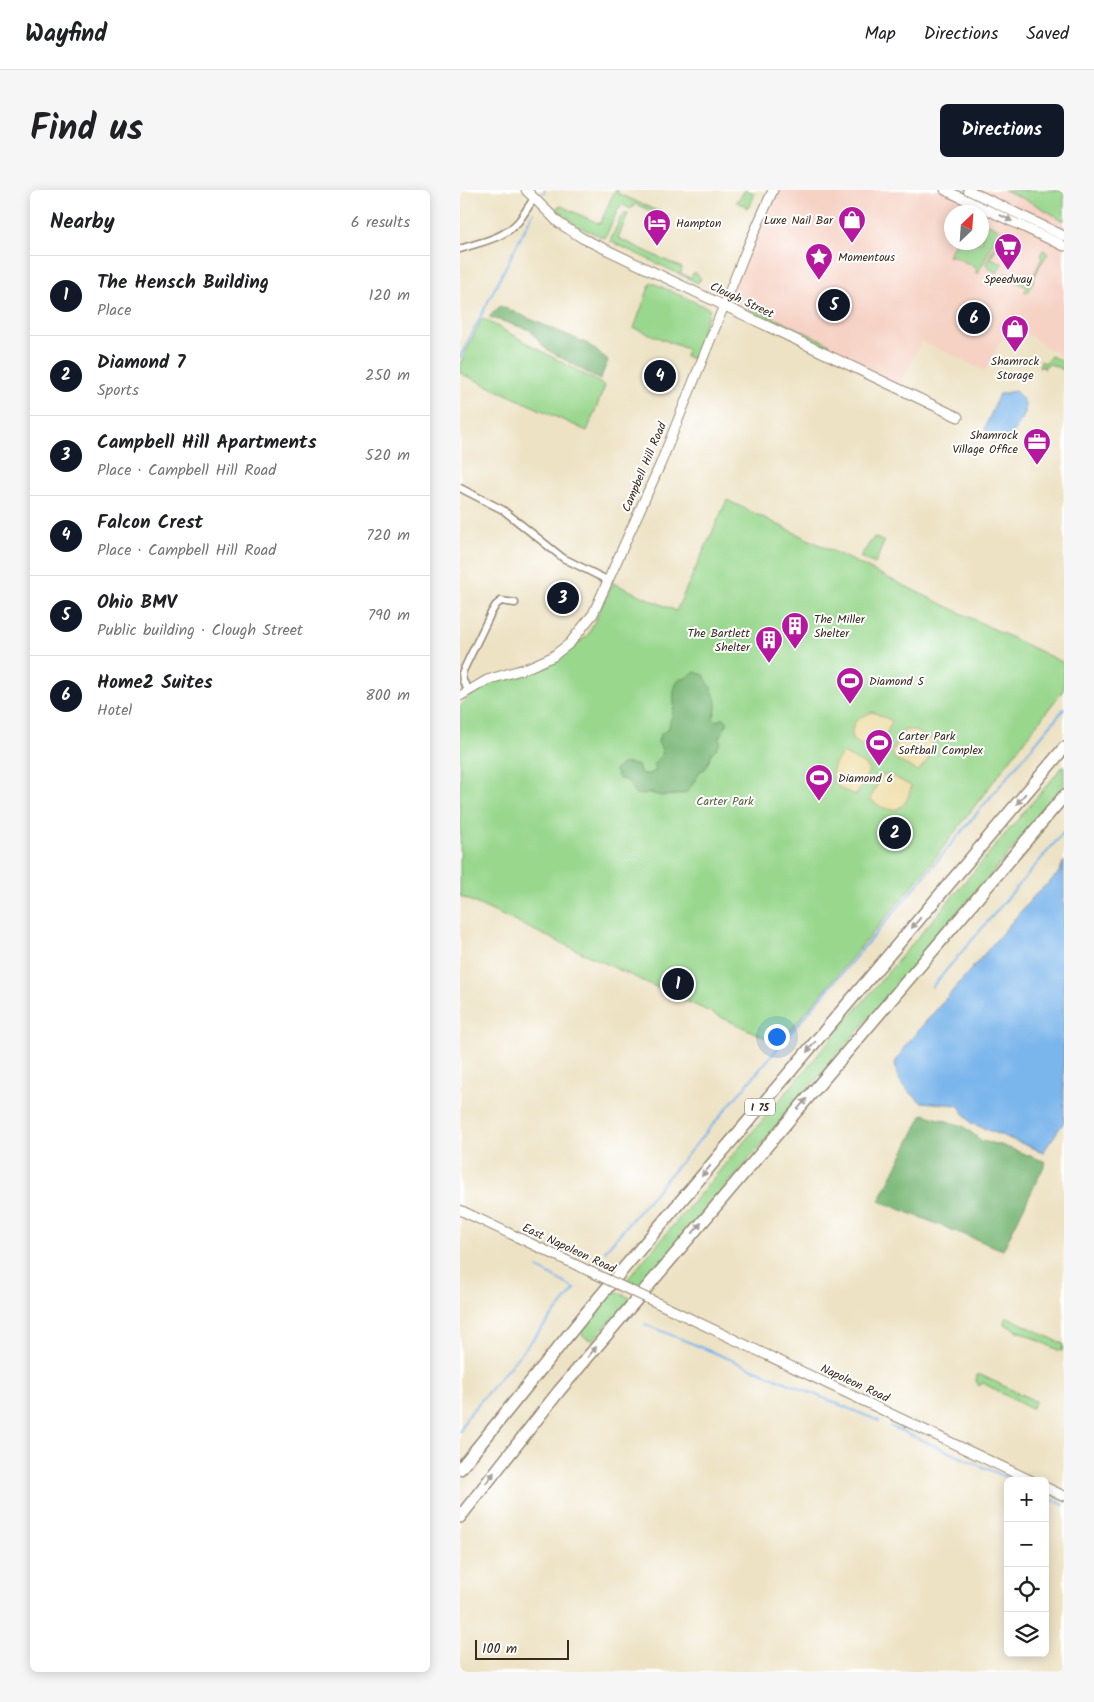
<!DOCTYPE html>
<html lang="en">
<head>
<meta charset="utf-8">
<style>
	body { margin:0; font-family:Kalam,sans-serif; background:#f6f6f6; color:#202124 }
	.controls { position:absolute; right:15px; bottom:15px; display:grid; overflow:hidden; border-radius:8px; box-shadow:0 2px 12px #0003 }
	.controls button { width:45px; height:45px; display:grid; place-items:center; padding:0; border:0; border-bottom:1px solid #e0e0e0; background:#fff; color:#202124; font:25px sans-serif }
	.compass { position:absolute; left:484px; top:15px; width:45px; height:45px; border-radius:50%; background:#fff; box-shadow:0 2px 12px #0003; rotate:25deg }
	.scale { position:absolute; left:15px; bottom:12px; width:94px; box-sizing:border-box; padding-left:5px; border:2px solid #3b2a1e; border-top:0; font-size:14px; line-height:18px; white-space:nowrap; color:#3b2a1e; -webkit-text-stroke:4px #fff; paint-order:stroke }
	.you { position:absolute; left:316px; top:846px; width:18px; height:18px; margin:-12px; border:4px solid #fff; border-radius:50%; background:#1a73e8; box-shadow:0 0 0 8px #1a73e833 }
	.badge { display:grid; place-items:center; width:32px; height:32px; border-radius:50%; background:#111827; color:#fff; font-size:16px; font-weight:700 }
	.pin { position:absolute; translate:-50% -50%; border:2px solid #fff; box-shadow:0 1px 5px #0006 }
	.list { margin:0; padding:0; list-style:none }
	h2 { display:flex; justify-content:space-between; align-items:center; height:65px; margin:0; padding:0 20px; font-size:21px }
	h2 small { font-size:16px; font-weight:400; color:#757577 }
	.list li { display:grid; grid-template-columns:32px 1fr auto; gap:15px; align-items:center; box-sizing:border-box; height:80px; padding:0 20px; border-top:1px solid #e0e0e0 }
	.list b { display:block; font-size:19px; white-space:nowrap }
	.list p { margin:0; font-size:16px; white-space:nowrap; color:#757577 }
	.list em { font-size:16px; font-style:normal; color:#757577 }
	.icon { flex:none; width:28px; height:28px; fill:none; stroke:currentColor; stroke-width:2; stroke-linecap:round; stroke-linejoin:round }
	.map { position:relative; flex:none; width:604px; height:1482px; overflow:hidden; border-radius:8px }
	header { display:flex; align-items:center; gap:30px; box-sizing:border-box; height:70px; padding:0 25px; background:#fff; border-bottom:1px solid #e0e0e0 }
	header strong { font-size:24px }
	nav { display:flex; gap:28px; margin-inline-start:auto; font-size:18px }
	.intro { display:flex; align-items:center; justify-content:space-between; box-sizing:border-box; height:120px; padding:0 30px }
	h1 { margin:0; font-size:35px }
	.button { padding:12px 22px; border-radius:8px; background:#111827; color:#fff; font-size:18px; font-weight:700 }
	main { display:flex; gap:30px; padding:0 30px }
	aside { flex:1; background:#fff; border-radius:8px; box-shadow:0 2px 12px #0003 }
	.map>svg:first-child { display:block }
</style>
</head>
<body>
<header>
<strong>Wayfind</strong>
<nav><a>Map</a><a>Directions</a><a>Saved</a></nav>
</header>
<div class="intro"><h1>Find us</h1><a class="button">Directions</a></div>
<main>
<aside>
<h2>Nearby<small>6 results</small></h2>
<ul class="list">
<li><span class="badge">1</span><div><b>The Hensch Building</b><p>Place</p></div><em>120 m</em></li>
<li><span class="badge">2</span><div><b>Diamond 7</b><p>Sports</p></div><em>250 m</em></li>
<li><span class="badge">3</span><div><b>Campbell Hill Apartments</b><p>Place · Campbell Hill Road</p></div><em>520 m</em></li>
<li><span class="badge">4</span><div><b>Falcon Crest</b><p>Place · Campbell Hill Road</p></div><em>720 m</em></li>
<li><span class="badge">5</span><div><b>Ohio BMV</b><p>Public building · Clough Street</p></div><em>790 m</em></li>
<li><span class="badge">6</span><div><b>Home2 Suites</b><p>Hotel</p></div><em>800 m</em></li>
</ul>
</aside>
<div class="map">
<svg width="604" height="1482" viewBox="0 0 604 1482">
	<rect width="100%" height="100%" fill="#fff"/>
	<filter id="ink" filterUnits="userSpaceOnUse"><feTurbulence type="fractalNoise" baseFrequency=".02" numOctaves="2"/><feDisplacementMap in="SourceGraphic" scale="10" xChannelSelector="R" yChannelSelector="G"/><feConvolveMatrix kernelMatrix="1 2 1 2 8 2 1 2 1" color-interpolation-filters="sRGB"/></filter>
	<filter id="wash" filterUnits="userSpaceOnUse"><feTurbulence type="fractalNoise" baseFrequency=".0096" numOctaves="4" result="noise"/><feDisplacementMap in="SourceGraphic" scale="20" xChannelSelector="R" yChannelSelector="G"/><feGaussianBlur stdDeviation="1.12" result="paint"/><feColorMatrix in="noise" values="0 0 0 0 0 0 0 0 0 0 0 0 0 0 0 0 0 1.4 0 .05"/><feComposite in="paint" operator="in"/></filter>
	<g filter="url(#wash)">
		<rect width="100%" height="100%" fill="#ede2c4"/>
		<path fill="#f6d2c4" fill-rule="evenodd" d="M313 0H485L559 35 585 42 601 49 604 51V166L584 156 580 151 549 136 525 181 462 151 439 198 264 115ZM492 22H522V52H492Z
			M520 0H604V40Z"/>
		<path fill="#99d78d" stroke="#6a8056" d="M155 0H158L157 3 209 26 208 28 203 26 194 29 191 28 193 22 175 14 171 19 163 15 159 17 145 48 119 37 96 18 101 16 140 34Z
			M285 0 295 3 290 16 286 18 285 15 280 14 276 11 280 8Z
			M544 0H604V31L573 13Z
			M165 24H168L158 48 222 78 221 83 231 88 233 83H236L241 89 238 93 150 51 161 27Z
			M522 31 539 39 518 84 516 83 517 78 491 65 490 67 488 66 495 53 522 52Z
			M542 40 545 41 531 68 542 73 537 83 528 78 526 73Z
			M583 60 588 63 579 77 568 103 565 102 567 97 543 86 544 83 555 87 556 86 564 89 565 86 572 89 582 68 580 66Z
			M191 92 250 119 233 169 225 166 227 159 174 138Z
			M285 114 288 116 370 154 367 158 293 123 285 116Z
			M22 128 145 196 127 241 0 183V174Z
			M591 166 604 172V180L590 174 585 176 584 179 583 176 579 178 581 171 585 173Z
			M267 310 604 473V499L469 676 319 854 0 706V516L18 498 47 486 78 478 100 467 128 445 153 393 216 421Z
			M414 347 424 352 415 374 400 367Z
			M604 575V598L179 1099 166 1091Z
			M152 1100 171 1108 133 1150 128 1149 122 1145 123 1138Z
			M545 1128 548 1127 603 1154 602 1161H600L544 1134Z
			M517 1185H521L575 1211 573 1218H569L523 1193 519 1196 516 1191Z"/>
		<path fill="#7ab878" stroke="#5a714b" d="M40 116 128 154 148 170 140 190 86 159 70 140 29 127Z
			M234 482 244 485C252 501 261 511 253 528L256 531 264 528 268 532 259 549 261 553 251 564 249 571 245 579 240 581 232 595 226 603 217 605 201 606 190 603 182 605 175 604C171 596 170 590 160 589L155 581C160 571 169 573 178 576L181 584H188L196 581 194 574 203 562 198 552 200 545 209 538C209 531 212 528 213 522 216 509 210 502 219 489H224Z
			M463 924 503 936 522 951 541 955 586 972 543 1060 419 1011Z"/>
		<path fill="#eeda9e" stroke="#94825e" d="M413 522 432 531 420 559 412 560 392 550C391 531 397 528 413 522Z
			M444 540H453L472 550C475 563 467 572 458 581L436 570 432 563Z
			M383 563 405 575 409 581 397 605C372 599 364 583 383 563Z
			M422 585H430L451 596C447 623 429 626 410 609Z"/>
		<path fill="#7ab5eb" stroke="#5a7084" d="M555 201C577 220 559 230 549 250H538L534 253 531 251 525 238 539 204Z
			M604 671V932L583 962 511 933 498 915 461 912 443 896 437 885 435 873 445 856 575 705 598 684Z"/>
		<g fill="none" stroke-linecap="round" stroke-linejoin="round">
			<path stroke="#7ab5eb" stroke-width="2" d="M83 3 85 0
				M0 167 73 23
				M572 272 584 248
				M472 797 604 642
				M145 1061 462 689 604 519
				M185 1134 419 1231
				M430 1236 555 1291
				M0 1241 7 1227 115 1099 78 1078
				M585 1306 604 1315"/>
		</g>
	</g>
	<g filter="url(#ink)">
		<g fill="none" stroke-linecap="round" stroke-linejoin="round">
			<defs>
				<path id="street" d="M0 59C20 52 43 49 58 32 64 25 68 16 74 9
					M0 298 43 320 103 368 147 390
					M8 499 3 491 2 483 31 423 36 415 41 411 55 413"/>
				<path id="secondary" d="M66 0 99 33 122 48 498 227
					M485 0 604 56
					M508 0 604 46
					M0 506 27 490 67 478 92 467 110 453 133 424 200 275 285 63 313 0
					M0 1020 129 1081
					M208 1118 572 1291
					M585 1297 604 1306"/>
				<path id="highway" d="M0 1279 131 1117 604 558
					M0 1327 99 1201 604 606"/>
			</defs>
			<use href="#street" stroke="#948671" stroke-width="9"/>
			<use href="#secondary" stroke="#948671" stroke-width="11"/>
			<use href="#highway" stroke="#948671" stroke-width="14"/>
			<use href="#street" stroke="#fff" stroke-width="6"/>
			<use href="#secondary" stroke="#fff" stroke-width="9"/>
			<use href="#highway" stroke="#fff" stroke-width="11"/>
			<defs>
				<path id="secondary-bridge" d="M129 1081 208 1118"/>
			</defs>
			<use href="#secondary-bridge" stroke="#948671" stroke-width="11" stroke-linecap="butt"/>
			<use href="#secondary-bridge" stroke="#fff" stroke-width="9"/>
		</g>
		<defs><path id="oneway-solid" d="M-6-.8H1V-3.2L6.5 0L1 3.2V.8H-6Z" transform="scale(1.25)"/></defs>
		<g fill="#a79f9a">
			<use href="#oneway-solid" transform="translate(546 28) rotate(27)"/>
			<use href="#oneway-solid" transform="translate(561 609) rotate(130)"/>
			<use href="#oneway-solid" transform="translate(456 733) rotate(130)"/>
			<use href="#oneway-solid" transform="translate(351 857) rotate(130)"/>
			<use href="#oneway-solid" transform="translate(342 914) rotate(-49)"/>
			<use href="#oneway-solid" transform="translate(246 981) rotate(130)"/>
			<use href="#oneway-solid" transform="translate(237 1038) rotate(-50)"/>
			<use href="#oneway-solid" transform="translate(132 1162) rotate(-50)"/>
			<use href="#oneway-solid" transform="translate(30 1288) rotate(-52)"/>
		</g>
	</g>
	<defs>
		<symbol id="shop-pin" viewBox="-11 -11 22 30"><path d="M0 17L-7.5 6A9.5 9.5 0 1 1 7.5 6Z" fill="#b5179e" stroke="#fff"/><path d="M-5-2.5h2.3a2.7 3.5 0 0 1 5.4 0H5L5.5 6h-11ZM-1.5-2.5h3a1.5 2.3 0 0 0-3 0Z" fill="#fff"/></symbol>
		<symbol id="hotel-pin" viewBox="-11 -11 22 30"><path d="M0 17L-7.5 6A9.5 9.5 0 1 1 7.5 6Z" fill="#b5179e" stroke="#fff"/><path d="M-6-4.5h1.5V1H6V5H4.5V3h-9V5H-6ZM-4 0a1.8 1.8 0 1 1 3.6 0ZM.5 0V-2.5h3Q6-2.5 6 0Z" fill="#fff"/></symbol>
		<symbol id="supermarket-pin" viewBox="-11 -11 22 30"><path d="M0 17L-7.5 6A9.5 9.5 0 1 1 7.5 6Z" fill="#b5179e" stroke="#fff"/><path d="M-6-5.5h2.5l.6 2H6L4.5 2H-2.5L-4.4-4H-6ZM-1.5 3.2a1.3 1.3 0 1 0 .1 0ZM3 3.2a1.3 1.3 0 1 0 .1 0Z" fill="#fff"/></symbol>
		<symbol id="sight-pin" viewBox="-11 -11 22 30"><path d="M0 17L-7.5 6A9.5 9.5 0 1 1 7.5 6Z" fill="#b5179e" stroke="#fff"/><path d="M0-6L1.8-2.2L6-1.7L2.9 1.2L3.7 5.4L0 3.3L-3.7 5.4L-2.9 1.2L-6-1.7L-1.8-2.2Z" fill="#fff"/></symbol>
		<symbol id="office-pin" viewBox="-11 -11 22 30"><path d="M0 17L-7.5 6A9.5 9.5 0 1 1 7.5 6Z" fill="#b5179e" stroke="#fff"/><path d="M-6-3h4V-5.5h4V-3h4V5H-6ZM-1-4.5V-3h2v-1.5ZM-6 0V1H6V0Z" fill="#fff"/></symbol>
		<symbol id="building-pin" viewBox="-11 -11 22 30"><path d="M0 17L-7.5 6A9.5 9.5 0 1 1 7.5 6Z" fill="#b5179e" stroke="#fff"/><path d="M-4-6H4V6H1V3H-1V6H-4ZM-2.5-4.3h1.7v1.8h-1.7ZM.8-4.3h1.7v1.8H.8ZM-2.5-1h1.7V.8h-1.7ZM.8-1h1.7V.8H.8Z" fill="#fff"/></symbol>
		<symbol id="stadium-pin" viewBox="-11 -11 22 30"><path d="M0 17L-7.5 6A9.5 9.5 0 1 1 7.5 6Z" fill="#b5179e" stroke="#fff"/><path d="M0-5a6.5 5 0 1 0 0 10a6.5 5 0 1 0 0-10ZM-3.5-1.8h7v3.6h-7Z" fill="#fff"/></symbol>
	</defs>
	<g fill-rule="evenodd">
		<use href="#shop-pin" x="376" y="14" width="32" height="43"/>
		<use href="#hotel-pin" x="181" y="17" width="32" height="43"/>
		<use href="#supermarket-pin" x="532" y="41" width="32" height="43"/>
		<use href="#sight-pin" x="343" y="51" width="32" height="43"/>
		<use href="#shop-pin" x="539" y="123" width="32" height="43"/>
		<use href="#office-pin" x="561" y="236" width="32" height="43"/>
		<use href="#building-pin" x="319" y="420" width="32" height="43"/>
		<use href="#building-pin" x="293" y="434" width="32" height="43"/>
		<use href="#stadium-pin" x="374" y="475" width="32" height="43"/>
		<use href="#stadium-pin" x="403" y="537" width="32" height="43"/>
		<use href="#stadium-pin" x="343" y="572" width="32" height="43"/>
	</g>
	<g text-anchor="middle" stroke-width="4" stroke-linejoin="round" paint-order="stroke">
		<rect fill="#fff" stroke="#766a62" stroke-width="1" x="285" y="908.5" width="30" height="17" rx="4"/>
		<g font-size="11" font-weight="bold" fill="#3b2a1e">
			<text x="300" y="921">I 75</text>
		</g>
		<g font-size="12" fill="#3b2a1e" stroke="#fff" text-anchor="start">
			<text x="373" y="34" text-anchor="end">Luxe Nail Bar</text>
			<text x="216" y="37">Hampton</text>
			<text x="378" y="71">Momentous</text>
			<text x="548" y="93" text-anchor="middle">Speedway</text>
			<text x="555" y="175" text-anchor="middle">Shamrock<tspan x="555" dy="14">Storage</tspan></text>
			<text x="558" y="249" text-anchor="end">Shamrock<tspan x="558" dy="14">Village Office</tspan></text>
			<text x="354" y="433">The Miller<tspan x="354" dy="14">Shelter</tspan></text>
			<text x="290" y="447" text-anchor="end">The Bartlett<tspan x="290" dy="14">Shelter</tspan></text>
			<text x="409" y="495">Diamond 5</text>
			<text x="438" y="550">Carter Park<tspan x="438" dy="14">Softball Complex</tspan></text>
			<text x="378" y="592">Diamond 6</text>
		</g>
		<g font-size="12" fill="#3b2a1e" stroke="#fff">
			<text transform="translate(282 110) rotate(25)" y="4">Clough Street</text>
			<text transform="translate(184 277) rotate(-67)" y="4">Campbell Hill Road</text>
			<text transform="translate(109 1058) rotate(25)" y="4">East Napoleon Road</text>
			<text transform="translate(395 1193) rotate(25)" y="4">Napoleon Road</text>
		</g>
		<g font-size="12" fill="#575e3f" stroke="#fff">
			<text x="265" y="615">Carter Park</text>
		</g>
	</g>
</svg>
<div class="controls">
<button>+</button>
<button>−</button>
<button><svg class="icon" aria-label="locate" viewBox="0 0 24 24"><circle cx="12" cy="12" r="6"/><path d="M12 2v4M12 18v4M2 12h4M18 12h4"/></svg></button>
<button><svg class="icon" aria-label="layers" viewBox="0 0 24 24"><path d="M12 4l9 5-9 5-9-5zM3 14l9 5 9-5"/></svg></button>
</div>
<svg class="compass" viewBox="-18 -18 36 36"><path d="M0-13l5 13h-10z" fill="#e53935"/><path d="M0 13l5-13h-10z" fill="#757577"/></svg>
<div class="scale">100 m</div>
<div class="you"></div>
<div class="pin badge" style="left:218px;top:794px">1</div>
<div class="pin badge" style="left:435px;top:643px">2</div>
<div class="pin badge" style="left:103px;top:408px">3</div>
<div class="pin badge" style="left:200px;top:186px">4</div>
<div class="pin badge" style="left:374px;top:115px">5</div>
<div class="pin badge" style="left:514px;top:128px">6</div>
</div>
</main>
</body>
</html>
